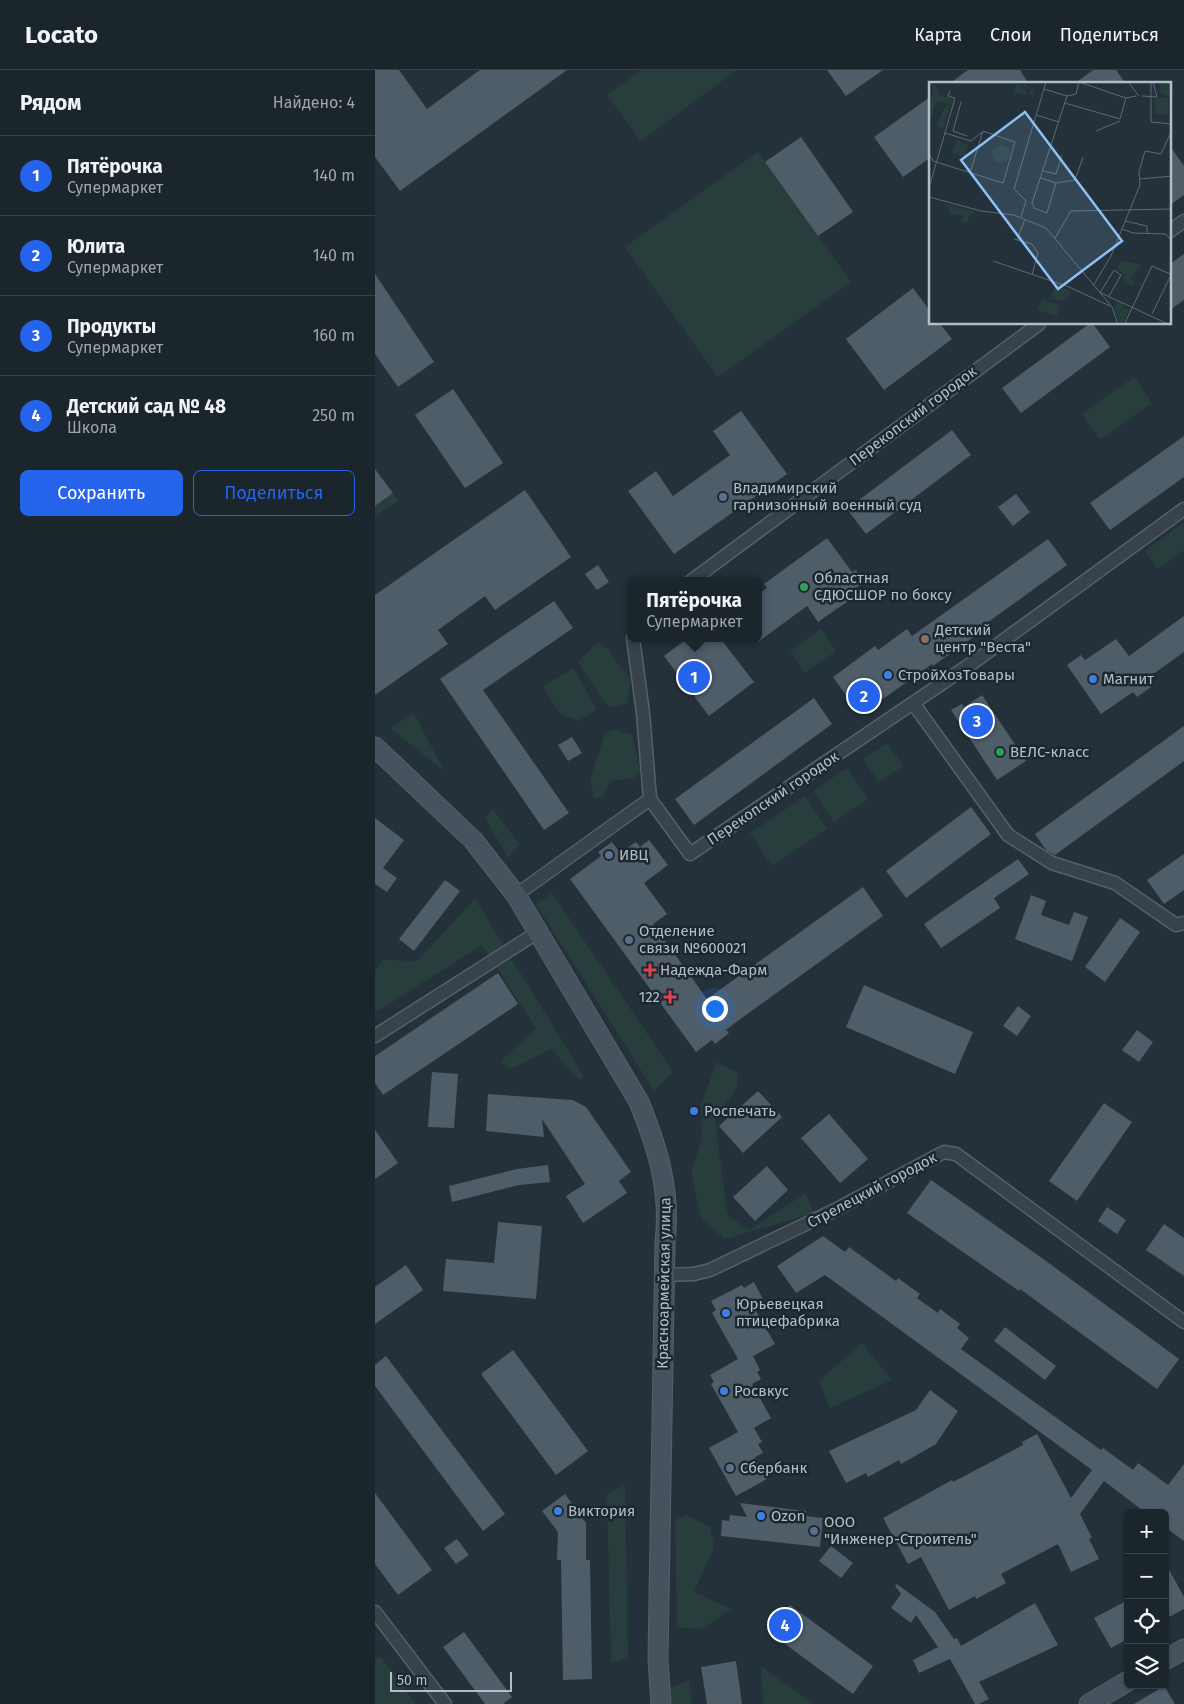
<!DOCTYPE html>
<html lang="ru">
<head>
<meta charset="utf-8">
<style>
	body { margin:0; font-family:"Fira Sans",sans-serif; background:#283138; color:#f1f3f6 }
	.controls { position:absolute; right:15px; bottom:15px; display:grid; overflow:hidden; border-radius:8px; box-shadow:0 1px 4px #0004 }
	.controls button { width:45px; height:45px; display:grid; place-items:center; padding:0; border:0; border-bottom:1px solid #394248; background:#1b252c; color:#f1f3f6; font:25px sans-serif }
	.scale { position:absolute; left:15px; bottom:12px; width:122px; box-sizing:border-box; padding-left:5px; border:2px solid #b3bdc7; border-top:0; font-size:14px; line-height:18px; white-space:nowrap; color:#b3bdc7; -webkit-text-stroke:4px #1d2730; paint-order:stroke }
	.you { position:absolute; left:339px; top:938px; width:18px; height:18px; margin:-12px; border:4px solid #fff; border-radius:50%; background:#1a73e8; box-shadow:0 0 0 8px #1a73e833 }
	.badge { display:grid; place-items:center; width:32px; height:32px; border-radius:50%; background:#2563eb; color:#fff; font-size:16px; font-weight:700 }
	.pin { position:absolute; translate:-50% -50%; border:2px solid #fff; box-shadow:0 1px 5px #0006 }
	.popup { position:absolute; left:252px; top:507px; width:135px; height:65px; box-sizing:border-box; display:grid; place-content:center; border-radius:8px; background:#1b252c; filter:drop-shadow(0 1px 4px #0005); font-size:16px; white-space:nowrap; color:#a0a5a9 }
	.popup b { font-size:19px; color:#f1f3f6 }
	.popup::after { content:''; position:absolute; left:50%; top:100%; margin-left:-10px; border:10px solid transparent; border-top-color:#1b252c }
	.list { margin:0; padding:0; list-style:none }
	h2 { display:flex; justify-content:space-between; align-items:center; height:65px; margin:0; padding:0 20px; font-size:21px }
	h2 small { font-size:16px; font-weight:400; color:#a0a5a9 }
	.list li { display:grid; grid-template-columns:32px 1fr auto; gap:15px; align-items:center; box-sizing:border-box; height:80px; padding:0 20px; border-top:1px solid #394248 }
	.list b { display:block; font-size:19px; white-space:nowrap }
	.list p { margin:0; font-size:16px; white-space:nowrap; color:#a0a5a9 }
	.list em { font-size:16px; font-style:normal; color:#a0a5a9 }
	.actions { display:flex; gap:10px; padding:15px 20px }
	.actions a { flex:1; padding:11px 0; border:1px solid #2563eb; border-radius:8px; text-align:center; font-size:18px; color:#2563eb }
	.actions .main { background:#2563eb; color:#fff }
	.icon { flex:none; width:28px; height:28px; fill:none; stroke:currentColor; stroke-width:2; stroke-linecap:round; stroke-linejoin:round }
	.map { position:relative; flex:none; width:809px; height:1634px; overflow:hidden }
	header { display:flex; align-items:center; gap:30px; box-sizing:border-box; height:70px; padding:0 25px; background:#1b252c; border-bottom:1px solid #394248 }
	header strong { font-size:24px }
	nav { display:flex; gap:28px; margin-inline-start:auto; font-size:18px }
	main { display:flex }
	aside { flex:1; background:#1b252c }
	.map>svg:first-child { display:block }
</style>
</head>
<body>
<header>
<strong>Locato</strong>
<nav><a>Карта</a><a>Слои</a><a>Поделиться</a></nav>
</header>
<main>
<aside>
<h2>Рядом<small>Найдено: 4</small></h2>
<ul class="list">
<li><span class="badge">1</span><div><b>Пятёрочка</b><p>Супермаркет</p></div><em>140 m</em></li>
<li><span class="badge">2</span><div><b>Юлита</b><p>Супермаркет</p></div><em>140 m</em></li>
<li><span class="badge">3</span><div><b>Продукты</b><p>Супермаркет</p></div><em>160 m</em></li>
<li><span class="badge">4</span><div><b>Детский сад № 48</b><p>Школа</p></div><em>250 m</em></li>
</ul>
<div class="actions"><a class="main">Сохранить</a><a>Поделиться</a></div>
</aside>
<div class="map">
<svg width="809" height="1634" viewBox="0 0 809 1634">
	<rect width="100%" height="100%" fill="#24313b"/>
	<path fill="#273e3d" d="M266 0H362L266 71 232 25Z
		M383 82 476 212 343 307 250 177Z
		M759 307 777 333 725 370 707 344Z
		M18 423 23 431 0 447V436Z
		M807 453 809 455V480L783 499 770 481Z
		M446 559 461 581 430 603 415 581Z
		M223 572 234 580 242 593 255 608 253 633 235 637 230 633 203 592Z
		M198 598 222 639 204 651 185 644 168 617Z
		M39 643 69 701 15 658Z
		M238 659 257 665 266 703 258 708 235 711 228 726 220 729 215 711 229 666Z
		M512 673 528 696 504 712 488 689Z
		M472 698 493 729 459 752 438 721Z
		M430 726 452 759 397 796 375 763Z
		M118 739 145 775 133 787 110 748Z
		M177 823 298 1002 279 1021 161 834Z
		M100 829 208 1005 205 1010 176 979 137 999 125 992 161 958 107 875 0 943V901L8 890 42 891Z
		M342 992 363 1003 362 1017 340 1050 352 1144 366 1155 374 1160 431 1123 439 1143 350 1169 326 1149 316 1102 327 1069 326 1034Z
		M487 1273 517 1310 455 1338 444 1311Z
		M250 1415 253 1588 236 1593 232 1424Z
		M311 1445 335 1457 339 1478 319 1522 356 1539 327 1559 302 1557 300 1450Z
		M5 1586 41 1634H0V1589Z
		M386 1596 438 1634H388Z
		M314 1610 317 1634H297L295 1618Z"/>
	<path fill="#4f5d69" d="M0 0H24L52 39 105 0H192L25 121 0 87Z
		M452 0H508L471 26Z
		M593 0H645L654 14H574Z
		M718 0H741L751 14H699Z
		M555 27V88L528 107 499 67Z
		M426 67 478 142 443 166 390 92Z
		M795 76 809 96V125L795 135Z
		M809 184V230L795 240V194Z
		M0 204 59 292 23 317 0 284Z
		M538 218 555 241V254H565L577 269 509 320 471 269Z
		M714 254H718L735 277 646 343 627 318Z
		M78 319 128 393 90 418 40 345Z
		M366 341 412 404 299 484 253 421 281 401 298 426 355 385 338 361Z
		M577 360 596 385 491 464 472 439Z
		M809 366V407L735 460 715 433Z
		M0 399 18 423 0 436Z
		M150 420 196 487 120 540 110 526 63 560 73 574 0 625V525Z
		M641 424 655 442 638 456 623 437Z
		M452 468 477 502 481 500 489 513 469 525 473 531 443 552 432 536 383 572V524L392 518 389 514Z
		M673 469 692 495 598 563 600 566 558 596 557 594 508 629 506 625 483 642 458 607 500 576 503 580 532 559 537 566Z
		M223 495 234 512 222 520 210 504Z
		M179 531 198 558 108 620 194 743 169 760 65 609Z
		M809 546V582L770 610 776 617 762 627 758 622 726 644 692 595 706 585 710 590 741 569 754 586Z
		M313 568H345L379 612 334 646 289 586Z
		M607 625 651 691 622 710 576 640 587 634 589 637Z
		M439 628 457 654 319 755 300 729Z
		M809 656V691L680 785 671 780 660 764Z
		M197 667 207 683 193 691 183 675Z
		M596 737 616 764 531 828 511 801Z
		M0 748 29 770 8 798 22 808 12 822 0 814Z
		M274 770 293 795 269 813 292 844 278 854 332 929 488 817 508 846 364 950 351 960 354 963 340 974 337 970 321 982 195 809 226 786 223 782 237 772 245 783 261 772 265 777Z
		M809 784V820L789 834 772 810Z
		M643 789 654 804 619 828 625 838 566 878 549 854Z
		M70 810 85 821 39 881 24 869Z
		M656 825 671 831 666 845 694 855 699 842 713 847 697 891 640 869Z
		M745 848 765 862 730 912 710 897Z
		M123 903 143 934 8 1025 0 1013V986Z
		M489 915 598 962 580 1004 471 957Z
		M643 936 656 946 642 966 628 956Z
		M762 960 778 972 764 992 747 980Z
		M57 1002 83 1004 79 1058 53 1057Z
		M383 1021 407 1047 368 1083 344 1056Z
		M113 1024 198 1030 211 1037 256 1102 244 1111 252 1123 208 1153 191 1126 210 1114 167 1049 169 1067 111 1061Z
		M729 1033 757 1052 702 1131 674 1111Z
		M454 1044 493 1089 465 1113 426 1068Z
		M0 1060 23 1093 0 1109Z
		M173 1095 175 1112 144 1115 77 1132 74 1116 142 1099Z
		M392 1096 413 1120 380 1151 358 1127Z
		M556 1110 667 1188 804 1289 782 1319 645 1219 644 1221 532 1143Z
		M732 1137 751 1150 742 1164 723 1151Z
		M123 1152 167 1156 161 1229 68 1221 71 1189 119 1193Z
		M789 1154 809 1168V1206L771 1180Z
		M448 1166 470 1182 474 1177 521 1211 523 1208 545 1224 542 1228 563 1243 565 1239 585 1254 582 1258 594 1268 586 1279 726 1380 728 1378 758 1400 763 1393 793 1415 809 1394V1471L790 1457V1443H771L729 1411 705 1444 717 1468 714 1469 724 1489 696 1502 683 1474 626 1504 631 1513 601 1529 600 1526 574 1540 546 1487 533 1494 508 1448 577 1410 578 1412 648 1375 647 1372 662 1364 696 1428 717 1400 450 1205 421 1223 402 1196Z
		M31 1195 48 1220 0 1254V1217Z
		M379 1212 391 1235 381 1241 400 1274 378 1286 385 1300 382 1302 386 1309 377 1314 396 1348 379 1358 387 1372 383 1374 388 1383 380 1387 392 1409 361 1426 334 1378 363 1362 336 1314 339 1312 335 1305 363 1289 337 1243 341 1240 336 1231 367 1215 369 1218Z
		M630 1257 681 1296 670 1310 619 1271Z
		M138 1280 213 1381 181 1405 106 1304Z
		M11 1286 130 1444 108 1461 0 1316V1295Z
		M555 1320 583 1341 561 1374 526 1394 524 1390 493 1407 491 1403 471 1413 454 1381 541 1340Z
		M0 1423 57 1500 23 1525 0 1494Z
		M190 1424 211 1453V1490H215L217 1609 188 1610 186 1490H182L183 1462 167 1441Z
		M365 1433 431 1441 430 1446 448 1448 445 1477 346 1466 347 1450 354 1451 355 1445 372 1447Z
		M82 1469 94 1485 81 1494 69 1478Z
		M456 1476 478 1493 466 1508 444 1491Z
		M790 1492 809 1527V1539L790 1549Z
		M522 1514 560 1542 579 1569 582 1568 586 1576 660 1533 683 1575 604 1612 614 1629 604 1634H600L575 1589 544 1603 538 1590 563 1577 541 1545 536 1553 516 1538 526 1524 520 1516Z
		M753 1530V1569L736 1578 719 1548Z
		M415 1535 498 1596 478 1624 395 1563Z
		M89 1562 137 1627 128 1634H110L68 1577Z
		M361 1591 367 1634H332L326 1597Z
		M789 1616 800 1634H759Z"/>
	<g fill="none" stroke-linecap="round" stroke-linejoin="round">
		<defs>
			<path id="street" d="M795 161 809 151
				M316 511 664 254
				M538 633 633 765 677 793 740 813 801 855 809 853
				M275 729 315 784 603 589 809 439
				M141 825 275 729 268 643 258 568
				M0 966 163 862
				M289 1205 319 1204 335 1200 460 1140 569 1082 581 1084 809 1252
				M0 1542 70 1634"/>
			<path id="secondary" d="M0 677 98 770 141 825 264 1032C283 1079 296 1121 290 1172L283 1589 286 1634
				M790 1590 809 1579
				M714 1634 753 1611"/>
		</defs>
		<use href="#street" stroke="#566069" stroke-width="15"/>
		<use href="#secondary" stroke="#566069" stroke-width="21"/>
		<use href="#street" stroke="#38424b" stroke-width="12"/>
		<use href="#secondary" stroke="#46525e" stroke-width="19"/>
	</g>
	<g fill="#5c6f8a" stroke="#1d2730" stroke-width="2">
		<circle cx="348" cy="427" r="5"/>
		<circle cx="234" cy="785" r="5"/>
		<circle cx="254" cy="870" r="5"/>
		<circle cx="355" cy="1398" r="5"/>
		<circle cx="439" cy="1461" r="5"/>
	</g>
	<g fill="#2e9e5b" stroke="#1d2730" stroke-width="2">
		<circle cx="429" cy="517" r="5"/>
		<circle cx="625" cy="682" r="5"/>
	</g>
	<circle fill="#8d6e63" stroke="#1d2730" stroke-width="2" cx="550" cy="569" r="5"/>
	<g fill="#3f7fe0" stroke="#1d2730" stroke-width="2">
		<circle cx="513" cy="605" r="5"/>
		<circle cx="718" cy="609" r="5"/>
		<circle cx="319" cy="1041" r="5"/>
		<circle cx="351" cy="1243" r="5"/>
		<circle cx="349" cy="1321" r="5"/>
		<circle cx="183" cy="1441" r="5"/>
		<circle cx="386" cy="1446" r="5"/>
	</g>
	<g fill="#e0444e" stroke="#1d2730" stroke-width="2">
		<path d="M272.5 892.5h5v5h5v5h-5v5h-5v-5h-5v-5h5z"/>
		<path d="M292.5 919.5h5v5h5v5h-5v5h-5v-5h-5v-5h5z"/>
	</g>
	<g text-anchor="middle" stroke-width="5" stroke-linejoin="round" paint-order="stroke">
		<g font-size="15" fill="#b3bdc7" stroke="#1d2730">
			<text transform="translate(538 346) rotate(-37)" y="5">Перекопский городок</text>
			<text transform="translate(398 728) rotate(-34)" y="5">Перекопский городок</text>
			<text transform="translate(497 1120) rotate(-28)" y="5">Стрелецкий городок</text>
			<text transform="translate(289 1213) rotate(-89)" y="5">Красноармейская улица</text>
		</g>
		<g font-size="15" fill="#b3bdc7" stroke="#1d2730" text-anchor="start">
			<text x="358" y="423">Владимирский<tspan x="358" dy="17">гарнизонный военный суд</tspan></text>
			<text x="439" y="513">Областная<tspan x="439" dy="17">СДЮСШОР по боксу</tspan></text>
			<text x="560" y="565">Детский<tspan x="560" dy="17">центр "Веста"</tspan></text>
			<text x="523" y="610">СтройХозТовары</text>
			<text x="728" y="614">Магнит</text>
			<text x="635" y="687">ВЕЛС-класс</text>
			<text x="244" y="790">ИВЦ</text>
			<text x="264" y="866">Отделение<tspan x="264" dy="17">связи №600021</tspan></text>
			<text x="285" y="905">Надежда-Фарм</text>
			<text x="285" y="932" text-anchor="end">122</text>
			<text x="329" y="1046">Роспечать</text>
			<text x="361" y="1239">Юрьевецкая<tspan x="361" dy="17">птицефабрика</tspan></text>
			<text x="359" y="1326">Росвкус</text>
			<text x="365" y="1403">Сбербанк</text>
			<text x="193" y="1446">Виктория</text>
			<text x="396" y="1451">Ozon</text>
			<text x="449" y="1457">ООО<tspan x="449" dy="17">"Инженер-Строитель"</tspan></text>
		</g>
	</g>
	<g transform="translate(554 12)">
		<rect width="242" height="242" fill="#24313b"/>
		<path d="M0 0 7 3 10 12 24 16 22 23 8 19 0 44V26L5 7ZM230 7a7 7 0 1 1 14 0a7 7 0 1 1-14 0ZM88 1 105 7V9L104 14 99 11 104 8 88 3 97 9V13L85 11ZM225 16H239L240 32 226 33ZM17 23 21 24 14 47 7 44ZM28 57 34 62 40 60 36 75 23 71ZM63 72a9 9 0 1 1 18 0a9 9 0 1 1-18 0ZM12 121 45 129V132H41L38 141 33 140V134L20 132V126ZM197 179 213 183 201 196 206 200 203 205 194 198 196 193 188 188 190 180ZM127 203 142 210 133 219 113 214 122 215ZM113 217 130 223 128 234 108 228ZM187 219 194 221V226L201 227 193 242H191L185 228Z" fill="#273e3d"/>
		<path fill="none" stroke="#5d6973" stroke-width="1" d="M199 0 210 14M222 0V40L243 42M115 7 138 14 147 12 150 0 197 16 207 14M213 14 228 15 224 0M32 20 24 49 38 54M136 21 191 37 197 16M107 33 130 40M167 49 191 39M16 51 42 59 53 50M0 72 4 79 74 101 86 60 54 49M114 89 127 92 133 73M41 91 54 49M112 96 127 101 146 98 154 75M211 97 243 94M0 106 26 16 19 14 21 9M0 115 52 129 85 133 117 146 183 225 189 243M103 121 138 14M103 121 105 126 118 131 127 101M92 135 97 119 85 107 117 0M196 139 218 144V151M193 147 204 151 236 152 243 158M126 156 142 129 243 127M85 157 103 162 109 171 103 193M88 158 96 137M64 179 140 205 181 224M164 204 182 174 211 103 210 90 216 69 232 72 243 48M170 210 241 243M171 211 185 188 192 193 180 214M223 232 242 193M195 243 223 184 243 193"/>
		<path fill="#8cc0f3" fill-opacity="0.15" stroke="#8cc0f3" stroke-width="2.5" d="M96 30 193 159 129 207 32 78Z"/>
		<rect width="242" height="242" fill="none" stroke="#b3bdc7" stroke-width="2.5"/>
	</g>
</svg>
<div class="controls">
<button>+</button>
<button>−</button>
<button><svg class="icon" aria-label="locate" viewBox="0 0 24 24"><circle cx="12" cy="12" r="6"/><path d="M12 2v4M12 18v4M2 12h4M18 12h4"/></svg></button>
<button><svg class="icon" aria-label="layers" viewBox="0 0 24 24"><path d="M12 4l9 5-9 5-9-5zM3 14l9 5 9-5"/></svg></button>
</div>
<div class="scale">50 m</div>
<div class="you"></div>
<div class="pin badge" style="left:319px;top:607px">1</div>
<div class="popup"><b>Пятёрочка</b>Супермаркет</div>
<div class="pin badge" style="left:489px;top:626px">2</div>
<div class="pin badge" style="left:602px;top:651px">3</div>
<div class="pin badge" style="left:410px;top:1555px">4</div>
</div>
</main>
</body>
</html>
